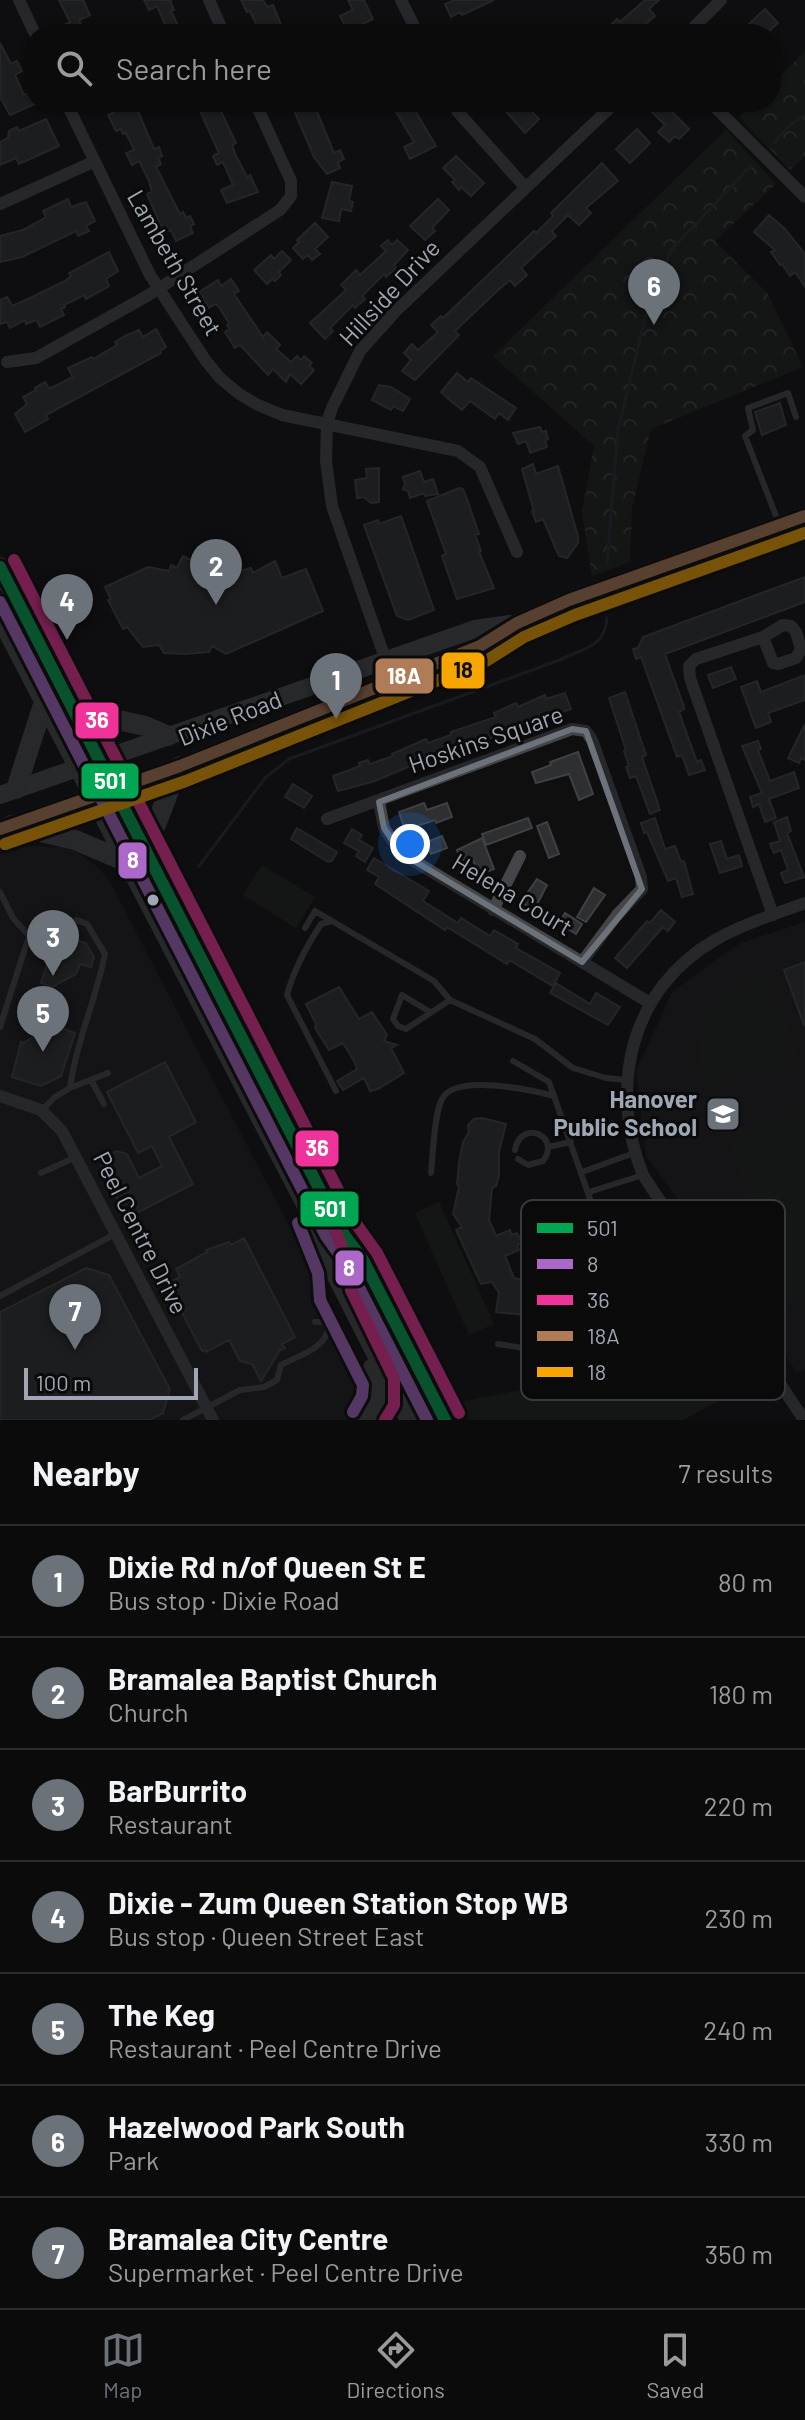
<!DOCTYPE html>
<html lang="en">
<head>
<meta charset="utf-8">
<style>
	body { margin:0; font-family:Barlow,sans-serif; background:#19191a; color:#f1f3f6 }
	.scale { position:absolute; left:24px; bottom:20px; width:174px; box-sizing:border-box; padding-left:8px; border:4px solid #9ea7b3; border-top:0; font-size:22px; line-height:28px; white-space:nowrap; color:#9ea7b3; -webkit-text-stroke:6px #0a0a0b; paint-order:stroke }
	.you { position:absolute; left:410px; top:844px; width:28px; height:28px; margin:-20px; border:6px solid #fff; border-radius:50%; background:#1a73e8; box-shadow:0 0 0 12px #1a73e833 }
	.badge { display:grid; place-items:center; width:52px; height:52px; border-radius:50%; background:#6c727a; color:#fff; font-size:26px; font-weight:700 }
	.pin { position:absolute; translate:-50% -66px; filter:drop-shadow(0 2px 4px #0008) }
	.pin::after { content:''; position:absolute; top:42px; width:28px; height:24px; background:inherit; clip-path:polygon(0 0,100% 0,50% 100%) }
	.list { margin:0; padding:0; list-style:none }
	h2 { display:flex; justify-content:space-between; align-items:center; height:104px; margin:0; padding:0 32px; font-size:34px }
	h2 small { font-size:26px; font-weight:400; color:#9a9b9d }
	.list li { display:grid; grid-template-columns:52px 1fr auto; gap:24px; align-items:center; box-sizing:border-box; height:112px; padding:0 32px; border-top:2px solid #2b2b2d }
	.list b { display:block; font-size:30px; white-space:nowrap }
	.list p { margin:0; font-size:26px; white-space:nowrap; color:#9a9b9d }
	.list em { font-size:26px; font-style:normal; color:#9a9b9d }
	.icon { flex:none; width:44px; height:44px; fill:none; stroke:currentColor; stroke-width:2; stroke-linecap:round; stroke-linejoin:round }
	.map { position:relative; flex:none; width:805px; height:1420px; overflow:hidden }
	.search { position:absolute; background:#0b0b0c; box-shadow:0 2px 6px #0004; left:24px; right:24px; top:24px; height:88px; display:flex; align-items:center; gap:20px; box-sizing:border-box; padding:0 28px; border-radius:32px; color:#9a9b9d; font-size:30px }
	.sheet { height:888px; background:#0b0b0c }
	nav { display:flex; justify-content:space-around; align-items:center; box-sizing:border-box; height:112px; border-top:2px solid #2b2b2d; background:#0b0b0c; font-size:22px; color:#9a9b9d }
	nav a { display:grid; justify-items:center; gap:4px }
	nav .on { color:#6c727a }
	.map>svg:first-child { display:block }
</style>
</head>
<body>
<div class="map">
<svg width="805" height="1420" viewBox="0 0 805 1420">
	<defs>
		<pattern id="park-crowns" width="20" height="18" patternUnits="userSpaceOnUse" patternTransform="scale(2)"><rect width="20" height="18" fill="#19201a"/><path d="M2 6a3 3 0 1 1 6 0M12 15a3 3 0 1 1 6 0" fill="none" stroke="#373e39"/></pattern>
	</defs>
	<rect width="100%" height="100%" fill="#0f0f10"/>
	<path fill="#1c1c1e" d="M28 846 62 847 76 852 99 868 111 884 367 1376 368 1400 372 1401 359 1420H0V855Z
		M805 922V1369L797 1373 736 1278 646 1156 636 1071 673 991 739 944Z"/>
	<path fill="#19201a" d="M262 865 315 897 296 928 243 895Z
		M768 972 798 1058 795 1064 704 1086C690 1026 709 991 768 972Z
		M805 1109V1300L784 1307 728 1135Z
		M439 1202 494 1324 469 1335 415 1213Z
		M720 1331 752 1384 682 1420H470L460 1402 673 1360 705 1345Z"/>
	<path fill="url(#park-crowns)" d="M805 51V156L790 170 739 117 754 102H771V85Z
		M726 130 776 184 715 241 768 294 803 367 651 429 632 508 630 562 592 576 582 512 594 446 493 356Z"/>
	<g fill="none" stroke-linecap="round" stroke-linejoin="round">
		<path stroke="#232c32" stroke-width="3" d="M774 142 790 125 805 115
			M607 565 618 430 645 318 671 250 751 166
			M199 866 265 778 289 759 562 659C584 648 605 647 607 618"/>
	</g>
	<path fill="#2e2f31" stroke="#3e4044" stroke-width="2" d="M59 0H83L90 15 79 20 83 29 70 34 66 24 70 22Z
		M144 0H172L170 1 174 10 171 11 182 34H166L163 25 165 24 157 6 149 10Z
		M241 0H263L267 7 273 5 285 34H266L263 28 260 29 256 24 250 11 247 12Z
		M348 0H364L373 19 348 31 340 16 353 10Z
		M455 0H494L462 15 460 12 451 17 445 4Z
		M645 0H659L649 9 655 16 641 28 633 34H613L607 28 617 19 620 22Z
		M765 9 778 23 766 34H745L752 27 749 24Z
		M0 43 11 64 17 61 22 71 15 75 24 95 31 92 37 103 10 115 0 97Z
		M108 102H134L154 149 159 147 162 156 158 158 161 164 156 167 180 214 183 212 186 218 190 216 194 224 190 226 193 233 176 241 171 230 164 233 147 194 152 192 149 181 139 161 132 165 126 153 134 150 126 133 123 134 121 129 116 131 108 115 113 113Z
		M196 102H211L213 106 217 103 236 143 232 145 236 156 247 177 250 175 258 192 227 203 221 190 233 185 223 162 217 165 213 156 219 153Z
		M306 102H313L334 153 340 150 344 159 338 162 340 168 327 174 314 157 293 108Z
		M390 102H410L436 146 410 159 404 147 414 142Z
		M509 102H516L521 107 524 104 539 119 525 133 503 108Z
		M662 102 689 129 679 139 675 136 669 142 658 132 665 125 652 112Z
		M46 119 59 146 19 164 16 158 0 165V142L8 138 9 131 17 127 19 131Z
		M637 129 650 143 630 163 616 149Z
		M456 156 484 183 471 196 461 187 459 190 452 182 455 180 443 168Z
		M602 163 618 181 586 208 591 213 579 225 568 215 552 231 556 236 521 268 527 275 515 286 510 280 497 291 455 331 459 335 415 380 402 371 411 360 404 353 412 344 418 350 438 332 431 325 441 316 443 318 534 231 536 233 553 216 551 213Z
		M332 182 352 186 349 201 353 202 351 211 341 209 339 221 322 218Z
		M68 199 71 207 86 202 95 221 86 226 89 231 78 236 76 231 22 257 0 262V236L23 230 46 217 43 211Z
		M438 199 449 210 432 228 435 231 425 240 410 226Z
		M769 215 785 229 805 254V287L795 272 790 276 782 264 780 265 771 252 775 250 754 232Z
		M315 223 328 237 315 249 320 254 312 260 308 255 303 259 293 248 299 242 297 240Z
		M388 240 392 245 397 240 408 250 394 265 396 268 386 277 384 274 362 296 365 299 355 308 353 305 330 328 333 331 325 339 310 323 346 290 341 285 356 270 360 275 386 251 381 246Z
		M282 251 291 260 279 272 281 275 275 281 272 279 267 284 254 270 271 255 274 259Z
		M109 252 118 271 106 279 109 286 86 299 84 295 64 305 65 307 61 309 64 315 40 327 37 320 26 324 25 320 10 328 7 322 0 324V300L7 297 12 306 30 298 65 281 71 276 69 273Z
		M231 279 239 291 234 294 263 337 267 332 280 345 276 349 291 362 297 356 301 360 304 356 312 363 309 366 314 370 301 384 290 374 286 382 273 369 268 375 240 345 235 348 225 332 230 329 227 325 229 323 219 307 215 304 209 308 199 292 218 280 221 286Z
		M156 329 166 347 160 351 161 353 46 415 48 419 25 432 15 414 27 404 23 397 36 390 35 388 45 382 49 388 53 387 73 377 68 368 92 357 93 359 117 345 115 342 125 336 139 330 143 337Z
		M457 373 468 382 471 378 516 408 508 420 499 413 495 419 470 401 462 410 452 402 441 392Z
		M379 385 391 387 410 399 403 411 393 406 391 410 372 400Z
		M780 403 786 425 762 435 755 412Z
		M540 427 542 432 546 431 548 439 545 441 547 447 530 453 526 441 518 444 513 433Z
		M533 464 536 474 558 466 578 536V543L567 558 559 556 543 519 536 522 532 511H534L522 469Z
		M379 468V502L371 503 364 497 357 498 355 480 367 478 366 469Z
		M420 471 424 482 433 479 438 494 425 496 424 493 410 498 408 491 403 489 405 484 403 477Z
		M459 488 463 489 467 499 479 534 475 535 481 551 479 552 494 588 457 599 442 556 446 554 427 501Z
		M401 516 434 610 408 620 397 616 364 525 378 520 379 524Z
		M183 556 207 568 211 579 251 568 253 573 275 561 282 578 306 569 323 611 226 654 212 646 209 652 185 654 164 653 159 645 143 647 127 627 123 629 108 600 111 599 105 587 148 567 169 571 171 565 177 568Z
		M805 577V602L665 654 683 704 684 709 679 712 697 762 701 760 705 770 689 775 682 755 677 757 641 657 636 659 633 649 638 648 643 637Z
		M731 667 736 679 713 688 708 675Z
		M805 675V700L768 713 771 722 756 728 741 687 757 681 761 692Z
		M625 692 646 755 642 757 647 772 660 810 650 814 636 776 630 778 626 767 629 766 624 751 626 750 609 698Z
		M565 693 571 709 510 729 511 731 415 764 375 781 338 791 333 776 360 766 359 763 368 760 370 764 393 756 392 754 426 739 428 743 451 735V732L496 717 494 713 516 703 518 707 545 695 546 699Z
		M805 724V760L801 758 799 763 788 758Z
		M758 741 761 749 758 750 770 781 794 772 799 788 769 799 776 818 765 822 759 804 753 807 750 797 762 793 742 746Z
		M578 752 593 794 579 800 569 774 536 783 532 772 551 765 550 762Z
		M293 784 312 796 304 808 285 797Z
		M424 803 427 810 447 803 452 817 436 823 435 820 405 830 399 812Z
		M787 817 791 831 787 833 804 877 785 883 781 873 788 870 781 850 774 853 770 844 780 841 774 822Z
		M528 818 532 828 486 845 482 834Z
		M655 818 665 849 675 846 681 862 684 861 693 894 682 897 676 878 668 881 647 832 644 833 641 823Z
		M547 822 559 854 549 858 537 826Z
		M297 828 337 852 332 861 328 862 291 839Z
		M352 829 362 835 359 840 373 848 365 862 356 856 359 851 344 843Z
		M442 836 447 848 431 854 427 842Z
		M482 838 494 869 479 875 473 860 461 861 457 850Z
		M721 841 727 859 739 855 742 866 720 873 710 844Z
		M374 858 429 891 423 901 458 923 461 918 490 936 494 930 518 944 516 948 560 973 553 986 509 960 507 964 447 927 445 930 375 884 379 877 367 870Z
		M537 879 547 885 534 910 521 902Z
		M594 888 605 895 586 922 577 917Z
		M661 910 675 922 668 931 663 927 627 968 615 958 647 921 650 923Z
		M565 913 582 924 576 934 559 923Z
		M63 936 86 943 94 957 91 967 80 964 76 974 52 987 41 983 51 953 53 954 56 945 60 946Z
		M805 962V1024L804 1025 784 970Z
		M556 983 590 1004 596 993 620 1007 608 1025 550 993Z
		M339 987 359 1019 372 1012 387 1035 384 1041 397 1045 391 1048 404 1073 378 1089 370 1091 364 1078 343 1090 337 1081 357 1069 354 1061 343 1043 329 1050 315 1028 316 1024 306 1004Z
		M54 1025 75 1033 61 1076 41 1086 12 1077 21 1042 23 1043Z
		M165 1062 196 1122 169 1137 193 1184 133 1215 124 1212 101 1168 104 1158 117 1151 127 1154 139 1178 162 1166 152 1146 138 1153 107 1092Z
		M482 1118 506 1124 499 1152V1175L496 1186 492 1188 489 1220 496 1236 510 1230 512 1235 517 1233 522 1243 517 1245 519 1250 505 1256 514 1278 534 1283 548 1280 570 1288 599 1290 597 1315 594 1323 584 1328 581 1324 572 1322 568 1325 548 1323 524 1315 496 1312 499 1293 492 1282 481 1284 456 1230 462 1227 453 1214 459 1187 457 1184 459 1163 463 1142 469 1132 468 1125 474 1119Z
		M244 1238 295 1337 282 1344 285 1348 280 1350 261 1381 252 1364 240 1361 229 1340 206 1352 205 1350 202 1351 167 1284 180 1277 176 1269 207 1252 206 1250 229 1242 231 1245Z
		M86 1268 109 1275 170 1389 163 1413 149 1420H0V1312Z"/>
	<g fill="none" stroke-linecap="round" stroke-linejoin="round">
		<path stroke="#444549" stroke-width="6" d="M778 521 745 436 753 430 748 408 788 393 796 417
			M0 892 13 918 29 936 0 1027
			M305 928 315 911 332 921
			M29 936 43 935 77 920 87 924 105 954C96 999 76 1043 70 1088L55 1097 42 1110
			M430 1012 402 995 393 1019 398 1026 406 1029 450 1000
			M513 1061 549 1082 554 1096
			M91 1080 104 1104
			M70 1088 108 1073
			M336 1091 287 995C294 969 306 947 321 924L332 921 434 981 450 1000 535 1039 573 1068 606 1078 626 1080
			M548 1147 571 1142
			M515 1150C521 1118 562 1136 543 1161L528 1165 518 1159
			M582 1172 634 1153
			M41 1173 76 1157
			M431 1173C433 1155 434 1114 442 1099 455 1073 531 1090 554 1096L596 1216 659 1274 661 1281 653 1328
			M589 1192 643 1175
			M586 1237 596 1216
			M569 1265C560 1257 561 1246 569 1238L580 1235 590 1240 594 1254 589 1263 580 1268
			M0 1296 115 1234
			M498 1344C530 1348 602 1368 621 1331 633 1309 635 1282 641 1258
			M183 1420 240 1390 264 1387 277 1380 281 1365C297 1356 327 1348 328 1328L323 1322H315"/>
		<path stroke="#444549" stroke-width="12" d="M19 0 35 34
			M209 0 224 34
			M401 0 418 34
			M687 34 721 0
			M66 102 150 275 206 361 220 378 238 393 256 404 282 415 458 451 480 467 517 552
			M453 102 458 112 525 187
			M710 102 805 197
			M0 204 93 162
			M7 362 36 358 147 296 280 210 291 196V181L255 102
			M763 637 773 663 778 664 796 658 801 649 796 632 791 626 783 625 763 637 696 659 689 666 690 678 773 915
			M393 681 332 506 326 461 327 423 332 408 360 351 396 311 616 102
			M379 802 384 828 401 853 650 1003
			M327 819 572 729 586 731 592 740 641 877 642 889 617 915 582 962
			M493 910 520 856
			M0 1096 41 1110 62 1131 213 1420
			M804 1420 643 1175C608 1088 630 989 715 940 743 924 775 914 805 903"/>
		<path stroke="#47494d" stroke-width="18" d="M0 795 475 629 510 624
			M0 829 180 766 480 646 517 623 569 600 805 516"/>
		<path stroke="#46484b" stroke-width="20" d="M0 567 340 1229 363 1260 445 1420
			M0 616 321 1233 334 1270 410 1420
			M74 710 145 726 168 736
			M16 789 44 702
			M11 825 75 840 127 862
			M145 848C160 821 166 793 180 766
			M367 1420C381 1403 384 1388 373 1368"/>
		<defs>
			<path id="bus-1" d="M0 567 340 1229 363 1260 445 1420"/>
			<path id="bus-2" d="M0 602 326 1236 349 1268 427 1420
				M298 1223 318 1273 320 1300 363 1385 362 1396 353 1412"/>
			<path id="bus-3" d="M14 560 354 1221 377 1253 459 1413
				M328 1211 349 1266 351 1290 394 1378V1405L385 1420"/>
			<path id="bus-4" d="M0 829 180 766 480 646 517 623 569 600 805 516"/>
			<path id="bus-5" d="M5 844 186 781 486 661 524 637 575 615 805 533"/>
		</defs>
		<use href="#bus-1" stroke="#0a0a0b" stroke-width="18"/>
		<use href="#bus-2" stroke="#0a0a0b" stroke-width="18"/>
		<use href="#bus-3" stroke="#0a0a0b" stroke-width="18"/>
		<use href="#bus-4" stroke="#0a0a0b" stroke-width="18"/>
		<use href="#bus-5" stroke="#0a0a0b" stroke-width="18"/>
		<use href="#bus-1" stroke="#00a651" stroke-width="12"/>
		<use href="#bus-2" stroke="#ac68c9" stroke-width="12"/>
		<use href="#bus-3" stroke="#ef339a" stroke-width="12"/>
		<use href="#bus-4" stroke="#b07c57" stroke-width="12"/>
		<use href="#bus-5" stroke="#f7a600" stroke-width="12"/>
	</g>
	<path d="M0 0H805V1420H0ZM572 729 586 731 642 889 582 962 401 853 384 828 379 802Z" fill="#0f0f10" fill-opacity=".55" fill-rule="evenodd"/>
	<path fill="none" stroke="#6c727a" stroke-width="6" stroke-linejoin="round" d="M572 729 586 731 642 889 582 962 401 853 384 828 379 802Z"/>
	<defs>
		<symbol id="school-square" viewBox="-11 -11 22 22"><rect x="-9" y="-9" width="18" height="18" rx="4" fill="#6c727a" stroke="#0a0a0b"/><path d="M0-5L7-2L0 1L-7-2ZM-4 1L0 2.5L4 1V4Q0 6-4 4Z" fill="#fff"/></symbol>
	</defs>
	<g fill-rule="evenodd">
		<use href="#school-square" x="703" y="1094" width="40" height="40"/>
	</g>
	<circle fill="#9ea7b3" stroke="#0a0a0b" stroke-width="3" cx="153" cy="900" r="7"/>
	<g text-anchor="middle" stroke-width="6" stroke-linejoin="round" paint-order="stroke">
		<g font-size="24" fill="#9ea7b3" stroke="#0a0a0b">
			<text transform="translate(174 263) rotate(60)" y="8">Lambeth Street</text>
			<text transform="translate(390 293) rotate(-47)" y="8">Hillside Drive</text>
			<text transform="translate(230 719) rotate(-22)" y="8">Dixie Road</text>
			<text transform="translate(486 740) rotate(-19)" y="8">Hoskins Square</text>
			<text transform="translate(512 895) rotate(31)" y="8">Helena Court</text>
			<text transform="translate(140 1233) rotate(63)" y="8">Peel Centre Drive</text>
		</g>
		<g font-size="24" font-weight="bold" fill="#9ea7b3" stroke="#0a0a0b" text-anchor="end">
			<text x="697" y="1108">Hanover<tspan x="697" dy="28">Public School</tspan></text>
		</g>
	</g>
	<rect x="521" y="1200" width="264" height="200" rx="12" fill="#0a0a0b" stroke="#36393d" stroke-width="2"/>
	<rect x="537" y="1223" width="36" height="10" fill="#00a651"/>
	<rect x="537" y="1259" width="36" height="10" fill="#ac68c9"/>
	<rect x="537" y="1295" width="36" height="10" fill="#ef339a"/>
	<rect x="537" y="1331" width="36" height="10" fill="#b07c57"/>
	<rect x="537" y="1367" width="36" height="10" fill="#f7a600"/>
	<g font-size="22" fill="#9ea7b3">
		<text x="587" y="1236">501</text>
		<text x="587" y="1272">8</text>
		<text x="587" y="1308">36</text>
		<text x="587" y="1344">18A</text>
		<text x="587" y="1380">18</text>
	</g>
	<g stroke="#0a0a0b" stroke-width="3">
		<rect x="440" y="651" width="46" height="39" rx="8" fill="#f7a600"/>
		<rect x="374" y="657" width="61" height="38" rx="8" fill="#b07c57"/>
		<rect x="74" y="701" width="46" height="39" rx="8" fill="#ef339a"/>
		<rect x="80" y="762" width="60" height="38" rx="8" fill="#00a651"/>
		<rect x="117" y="841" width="31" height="39" rx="8" fill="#ac68c9"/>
		<rect x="294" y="1129" width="46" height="39" rx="8" fill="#ef339a"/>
		<rect x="299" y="1190" width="61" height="38" rx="8" fill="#00a651"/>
		<rect x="334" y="1249" width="31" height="38" rx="8" fill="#ac68c9"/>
	</g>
	<g font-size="22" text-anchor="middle" font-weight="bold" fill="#fff">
		<text x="404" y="684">18A</text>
		<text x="97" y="728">36</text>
		<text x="110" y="789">501</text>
		<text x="133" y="868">8</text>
		<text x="317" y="1156">36</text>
		<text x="330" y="1217">501</text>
		<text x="349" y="1276">8</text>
	</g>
	<g font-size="22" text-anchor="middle" font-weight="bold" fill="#111">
		<text x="463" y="678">18</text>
	</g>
</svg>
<div class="scale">100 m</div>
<div class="you"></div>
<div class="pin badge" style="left:336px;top:719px">1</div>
<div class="pin badge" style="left:216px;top:605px">2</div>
<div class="pin badge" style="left:53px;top:976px">3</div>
<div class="pin badge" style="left:67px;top:640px">4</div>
<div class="pin badge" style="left:43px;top:1052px">5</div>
<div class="pin badge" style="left:654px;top:325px">6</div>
<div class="pin badge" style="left:75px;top:1350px">7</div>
<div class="search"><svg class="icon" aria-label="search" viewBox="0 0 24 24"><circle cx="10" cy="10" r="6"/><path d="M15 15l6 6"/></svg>Search here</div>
</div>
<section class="sheet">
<h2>Nearby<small>7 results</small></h2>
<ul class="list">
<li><span class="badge">1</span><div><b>Dixie Rd n/of Queen St E</b><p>Bus stop · Dixie Road</p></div><em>80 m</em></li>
<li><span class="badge">2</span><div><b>Bramalea Baptist Church</b><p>Church</p></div><em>180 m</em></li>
<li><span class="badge">3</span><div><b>BarBurrito</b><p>Restaurant</p></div><em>220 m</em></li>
<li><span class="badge">4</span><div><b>Dixie - Zum Queen Station Stop WB</b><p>Bus stop · Queen Street East</p></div><em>230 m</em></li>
<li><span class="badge">5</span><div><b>The Keg</b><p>Restaurant · Peel Centre Drive</p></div><em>240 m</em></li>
<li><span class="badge">6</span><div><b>Hazelwood Park South</b><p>Park</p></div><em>330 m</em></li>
<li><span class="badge">7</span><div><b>Bramalea City Centre</b><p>Supermarket · Peel Centre Drive</p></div><em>350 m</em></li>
</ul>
</section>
<nav>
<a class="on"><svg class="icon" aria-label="map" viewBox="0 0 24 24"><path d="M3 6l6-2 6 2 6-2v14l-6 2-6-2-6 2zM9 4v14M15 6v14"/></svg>Map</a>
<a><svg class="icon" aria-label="directions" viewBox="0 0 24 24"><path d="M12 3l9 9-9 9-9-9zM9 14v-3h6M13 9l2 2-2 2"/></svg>Directions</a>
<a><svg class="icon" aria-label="saved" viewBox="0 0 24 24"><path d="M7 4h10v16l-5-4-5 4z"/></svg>Saved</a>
</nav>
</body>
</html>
